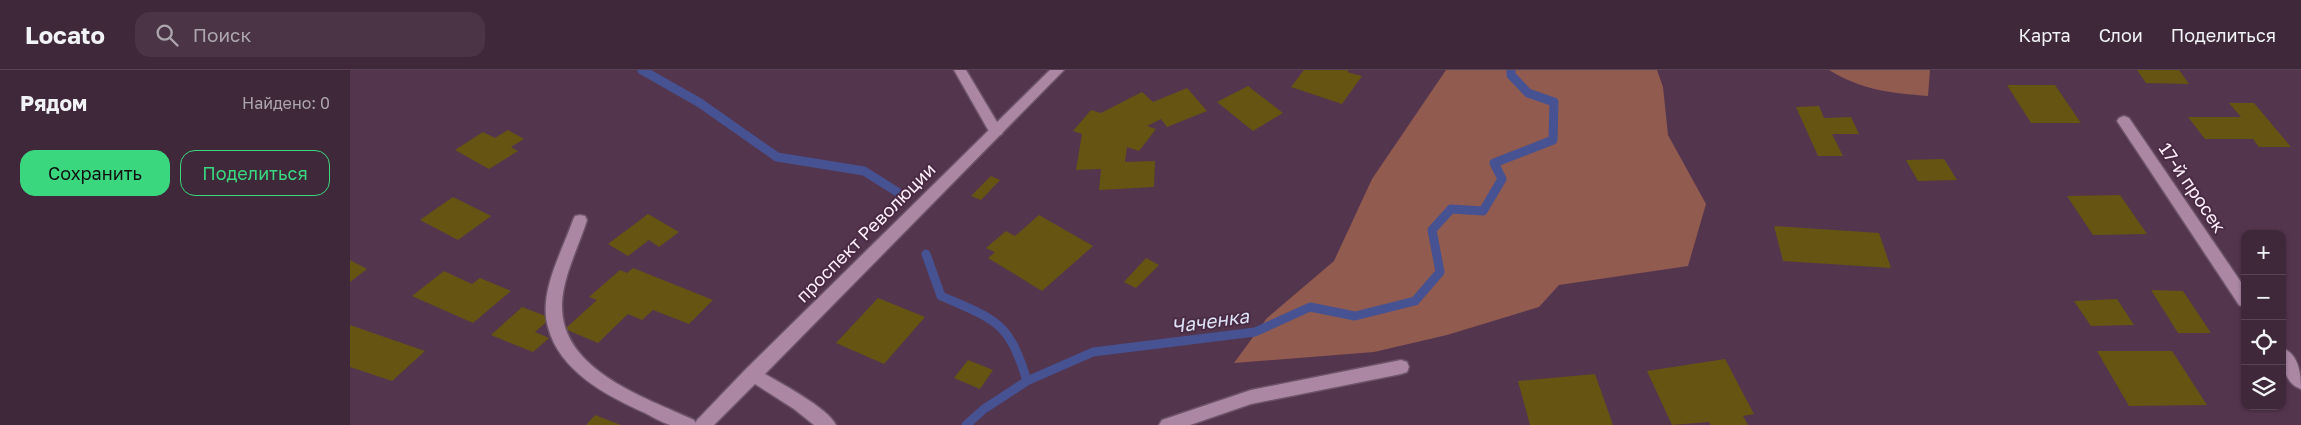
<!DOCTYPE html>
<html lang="ru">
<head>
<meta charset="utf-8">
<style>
	body { margin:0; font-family:"Golos Text",sans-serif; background:#4a3445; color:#f1f3f6 }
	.controls { position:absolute; right:15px; bottom:15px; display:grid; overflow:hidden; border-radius:10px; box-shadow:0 1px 4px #0004 }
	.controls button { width:45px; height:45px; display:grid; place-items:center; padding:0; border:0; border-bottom:1px solid #584454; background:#3f283a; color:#f1f3f6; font:25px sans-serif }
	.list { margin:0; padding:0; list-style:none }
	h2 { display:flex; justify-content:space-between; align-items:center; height:65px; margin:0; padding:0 20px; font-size:21px }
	h2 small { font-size:16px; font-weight:400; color:#ada6af }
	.actions { display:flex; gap:10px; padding:15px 20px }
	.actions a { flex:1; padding:11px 0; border:1px solid #3ad77f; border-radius:15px; text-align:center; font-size:18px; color:#3ad77f }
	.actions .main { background:#3ad77f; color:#111 }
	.icon { flex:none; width:28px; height:28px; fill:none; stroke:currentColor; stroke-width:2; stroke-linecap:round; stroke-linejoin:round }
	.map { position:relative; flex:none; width:1951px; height:355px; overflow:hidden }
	header { display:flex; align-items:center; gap:30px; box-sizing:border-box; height:70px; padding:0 25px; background:#3f283a; border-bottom:1px solid #584454 }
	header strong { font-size:24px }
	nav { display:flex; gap:28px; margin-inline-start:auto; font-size:18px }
	.search { width:350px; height:45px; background:#4a3445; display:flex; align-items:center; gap:12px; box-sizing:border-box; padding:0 18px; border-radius:15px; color:#ada6af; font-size:19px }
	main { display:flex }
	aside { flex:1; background:#3f283a }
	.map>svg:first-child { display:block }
</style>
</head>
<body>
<header>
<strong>Locato</strong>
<div class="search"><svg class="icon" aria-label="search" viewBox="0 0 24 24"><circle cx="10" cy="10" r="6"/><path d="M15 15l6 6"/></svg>Поиск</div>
<nav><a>Карта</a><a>Слои</a><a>Поделиться</a></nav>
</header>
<main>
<aside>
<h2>Рядом<small>Найдено: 0</small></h2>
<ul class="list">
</ul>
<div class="actions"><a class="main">Сохранить</a><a>Поделиться</a></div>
</aside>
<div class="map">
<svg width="1951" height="355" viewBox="0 0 1951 355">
	<rect width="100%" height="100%" fill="#54354e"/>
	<path fill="#915b4f" d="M1096 0H1307L1313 17 1318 65 1356 134 1338 196 1209 215 1189 237 1097 265 1024 282 884 293 917 248 984 191 1022 109Z
		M1479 0H1580L1578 26C1541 23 1511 20 1479 0Z"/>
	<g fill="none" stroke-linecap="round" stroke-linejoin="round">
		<path stroke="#465292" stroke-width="9" d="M292 0 350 33 427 87 514 101 549 123
			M576 184 591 226C646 250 659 251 677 311
			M616 355 634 339 677 311 743 282 905 262 960 237 1005 246 1065 231 1090 202 1082 160 1101 139 1133 141 1152 109 1144 93 1203 70 1204 32 1178 23 1161 5V0"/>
	</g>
	<path fill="#655412" d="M954 0H999L997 2 1012 6 992 34 941 17Z
		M1787 0H1829L1839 14 1796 13Z
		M1657 15H1705L1731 53H1681Z
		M898 16 933 43 903 61 867 32Z
		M837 18 857 41 817 57 811 49 797 56 806 59 789 81 777 77 775 92 805 91 804 117 749 120 751 99 726 100 732 64 723 61 741 40 751 43 792 22 803 32Z
		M1879 33H1904L1941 77H1909L1903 69H1855L1838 47H1891Z
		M1469 36 1474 48 1501 47 1509 64H1482L1493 86H1468L1446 37Z
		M158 60 174 69 161 77 168 81 139 99 105 80 133 62 145 68Z
		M1594 89 1607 110 1568 111 1556 90Z
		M641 106 650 110 631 130 621 126Z
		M1770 125 1797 164 1743 165 1717 126Z
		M103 127 141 146 108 170 70 150Z
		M298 144 329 162 309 177 299 170 278 186 258 174Z
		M689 145 743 176 692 221 638 188 645 182 636 178 656 161 665 166Z
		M1424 156 1529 163 1541 198 1433 191Z
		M796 188 809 195 786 218 774 212Z
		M0 190 17 199 0 212Z
		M283 198 363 230 339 254 303 240 292 250 278 244 248 273 215 259 247 230 239 227 270 200 277 203Z
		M94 201 122 214 130 208 161 221 123 253 62 226Z
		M1801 220 1833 221 1861 263H1828Z
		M528 228 575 247 534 294 486 273Z
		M1767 229 1784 255 1741 256 1724 231Z
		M172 237 201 248 185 262 199 268 183 282 141 265Z
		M0 255 75 281 42 311 0 297Z
		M1747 281H1822L1857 335 1779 336Z
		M1375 289 1404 344 1393 346 1398 355H1361L1359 352 1322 355 1297 301Z
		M618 290 643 300 630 319 604 308Z
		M1245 304 1263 355H1180L1168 311Z
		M245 345 271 355H236Z"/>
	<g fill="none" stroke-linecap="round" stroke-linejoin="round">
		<defs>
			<path id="service" d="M230 145 235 146 237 150C229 176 213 206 212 234 210 300 294 327 344 350L347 355C338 355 328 355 320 355 311 352 303 347 295 343 257 326 209 301 198 257 188 223 212 182 223 150L225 146Z
				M1051 290 1057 292 1059 297 1057 302 1051 304 901 334 840 355H809L812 350 901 320Z"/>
			<path id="minor" d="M604 0H616L653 62 651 65H641Z
				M1774 46 1779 48 1895 218V237L1889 235 1769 54 1767 51 1769 48Z
				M1932 278C1949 284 1951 304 1951 319 1934 313 1932 294 1932 278Z"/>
			<path id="tertiary" d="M700 0H714L415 304C432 314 478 338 486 355H464L444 339 405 314 364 355H344L347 350 396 299Z"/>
		</defs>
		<use href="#service" stroke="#6c5368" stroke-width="3"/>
		<use href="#minor" stroke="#6c5368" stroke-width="3"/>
		<use href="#tertiary" stroke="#6c5368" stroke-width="3"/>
		<use href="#service" fill="#ab87a4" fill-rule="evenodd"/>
		<use href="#minor" fill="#ab87a4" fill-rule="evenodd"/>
		<use href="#tertiary" fill="#ab87a4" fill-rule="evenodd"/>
	</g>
	<g text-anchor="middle" stroke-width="4" stroke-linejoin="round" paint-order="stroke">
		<g font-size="18" fill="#ffeffb" stroke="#492b44">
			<text transform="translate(1842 118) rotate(56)" y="6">17-й просек</text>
			<text transform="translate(516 163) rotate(-45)" y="6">проспект Революции</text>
		</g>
		<g font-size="19" font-style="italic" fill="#dee3f7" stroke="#492b44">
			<text transform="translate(860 251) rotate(-8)" y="7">Чаченка</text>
		</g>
	</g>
</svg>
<div class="controls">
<button>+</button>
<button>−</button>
<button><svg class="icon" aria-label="locate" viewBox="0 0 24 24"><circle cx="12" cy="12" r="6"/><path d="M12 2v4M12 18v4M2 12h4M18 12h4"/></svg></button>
<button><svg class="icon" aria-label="layers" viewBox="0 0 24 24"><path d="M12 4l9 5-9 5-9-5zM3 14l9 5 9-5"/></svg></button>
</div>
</div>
</main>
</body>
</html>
